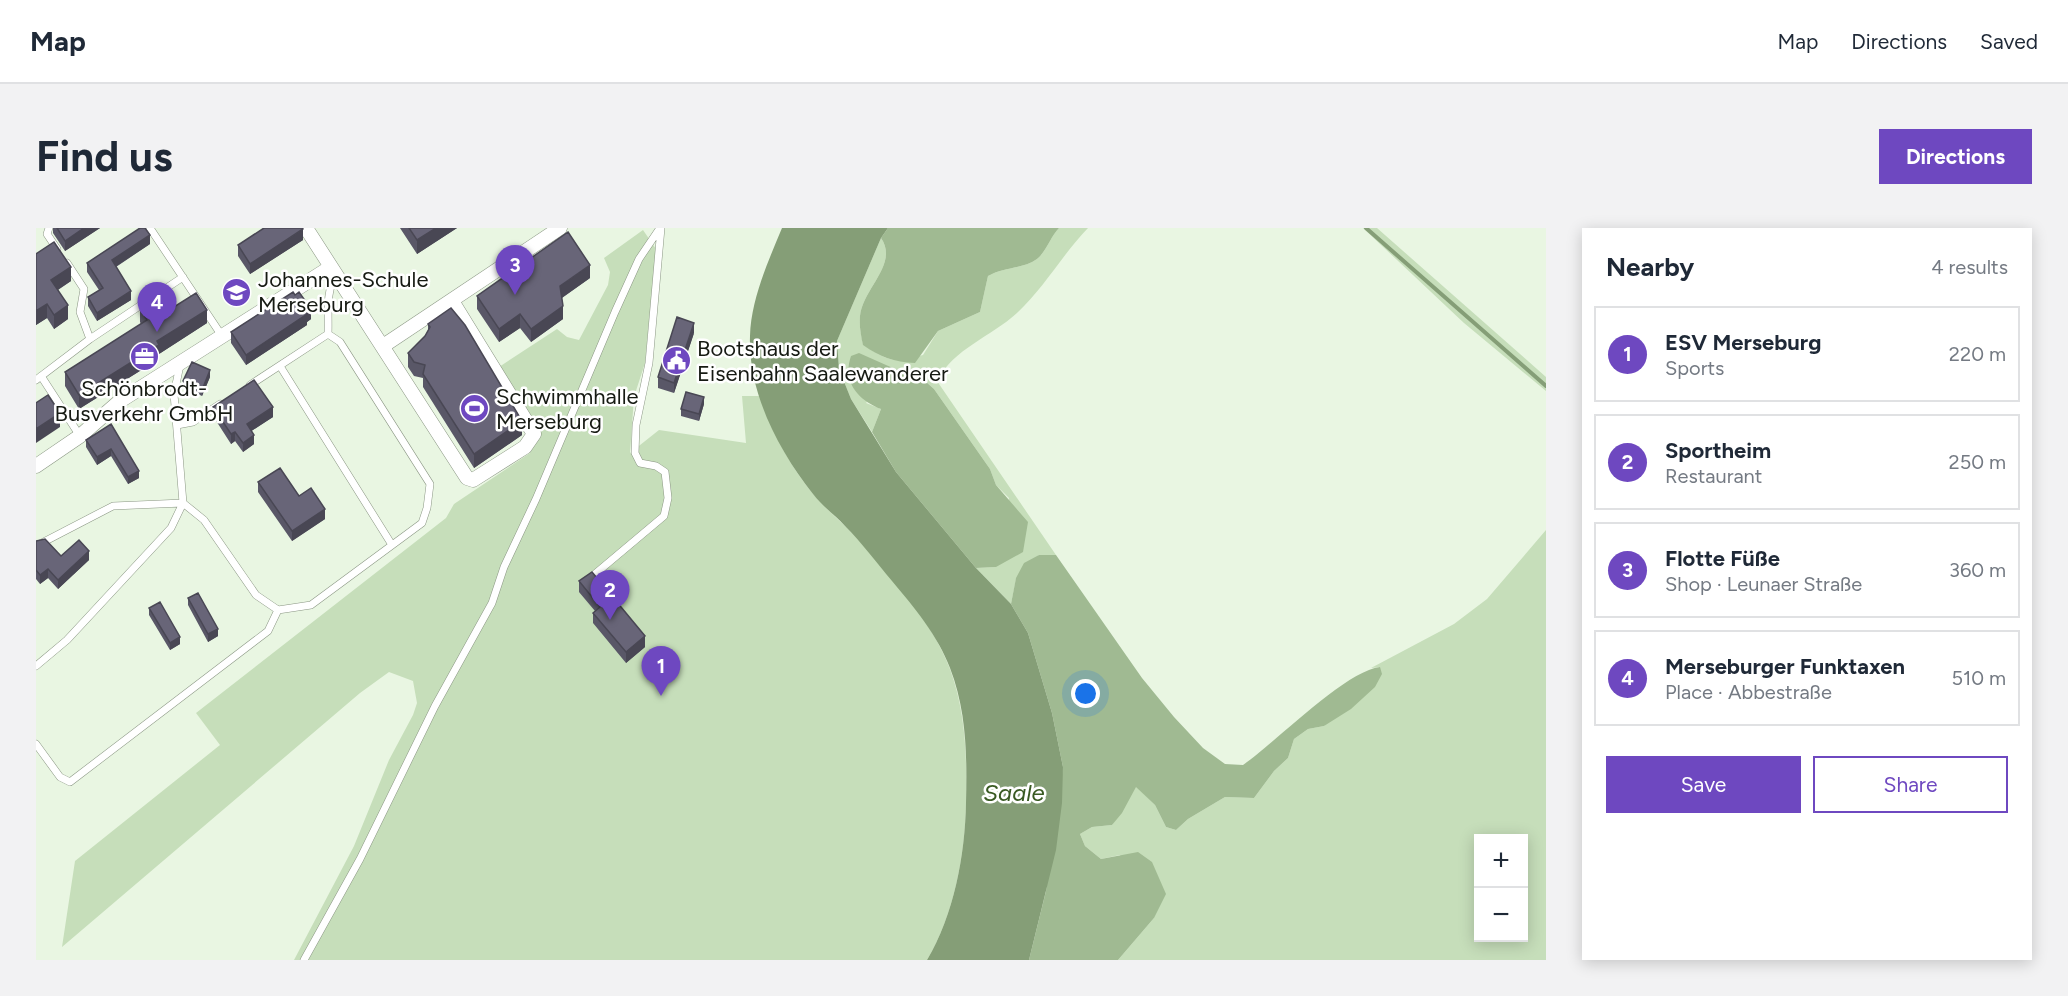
<!DOCTYPE html>
<html lang="en">
<head>
<meta charset="utf-8">
<style>
	body { margin:0; font-family:Figtree,sans-serif; background:#f2f2f3; color:#1f2937 }
	.controls { position:absolute; right:18px; bottom:18px; display:grid; overflow:hidden; border-radius:0px; box-shadow:0 3px 15px #0003 }
	.controls button { width:54px; height:54px; display:grid; place-items:center; padding:0; border:0; border-bottom:2px solid #e0e1e3; background:#fff; color:#1f2937; font:30px sans-serif }
	.you { position:absolute; left:1050px; top:466px; width:21px; height:21px; margin:-15px; border:4px solid #fff; border-radius:50%; background:#1a73e8; box-shadow:0 0 0 9px #1a73e833 }
	.badge { display:grid; place-items:center; width:39px; height:39px; border-radius:50%; background:#6e48c0; color:#fff; font-size:20px; font-weight:700 }
	.pin { position:absolute; translate:-50% -50px; filter:drop-shadow(0 2px 3px #0008) }
	.pin::after { content:''; position:absolute; top:32px; width:21px; height:18px; background:inherit; clip-path:polygon(0 0,100% 0,50% 100%) }
	.list { margin:0; padding:0; list-style:none }
	h2 { display:flex; justify-content:space-between; align-items:center; height:78px; margin:0; padding:0 24px; font-size:26px }
	h2 small { font-size:20px; font-weight:400; color:#747a83 }
	.list li { display:grid; grid-template-columns:39px 1fr auto; gap:18px; align-items:center; box-sizing:border-box; height:96px; margin:0 12px 12px; padding:0 12px; border:2px solid #e0e1e3; border-radius:0px }
	.list b { display:block; font-size:22px; white-space:nowrap }
	.list p { margin:0; font-size:20px; white-space:nowrap; color:#747a83 }
	.list em { font-size:20px; font-style:normal; color:#747a83 }
	.actions { display:flex; gap:12px; padding:18px 24px }
	.actions a { flex:1; padding:14px 0; border:2px solid #6e48c0; border-radius:0px; text-align:center; font-size:21px; color:#6e48c0 }
	.actions .main { background:#6e48c0; color:#fff }
	.map { position:relative; flex:none; width:1510px; height:732px; overflow:hidden; border-radius:0px }
	header { display:flex; align-items:center; gap:36px; box-sizing:border-box; height:84px; padding:0 30px; background:#fff; border-bottom:2px solid #e0e1e3 }
	header strong { font-size:28px }
	nav { display:flex; gap:33px; margin-inline-start:auto; font-size:21px }
	.intro { display:flex; align-items:center; justify-content:space-between; box-sizing:border-box; height:144px; padding:0 36px }
	h1 { margin:0; font-size:42px }
	.button { padding:15px 27px; border-radius:0px; background:#6e48c0; color:#fff; font-size:21px; font-weight:700 }
	main { display:flex; gap:36px; padding:0 36px }
	aside { flex:1; background:#fff; border-radius:0px; box-shadow:0 3px 15px #0003 }
	.map>svg:first-child { display:block }
</style>
</head>
<body>
<header>
<strong>Map</strong>
<nav><a>Map</a><a>Directions</a><a>Saved</a></nav>
</header>
<div class="intro"><h1>Find us</h1><a class="button">Directions</a></div>
<main>
<div class="map">
<svg width="1510" height="732" viewBox="0 0 1510 732">
	<rect width="100%" height="100%" fill="#e9f6e2"/>
	<path fill="#c6deba" fill-rule="evenodd" d="M1023 0H1052C1026 27 1008 60 981 85 955 109 918 120 901 153L1020 327H1003L980 351 975 376 940 340 960 339 973 270 960 257 954 241 898 161 880 145 859 141 830 175 845 181 836 204 815 171 803 141 801 113 845 10C863 36 827 60 824 88 823 97 825 107 827 116 852 134 858 135 887 127L902 103 944 84 952 48C968 39 987 41 1001 31 1010 24 1015 8 1023 0Z
		M1327 0H1341L1510 149V163L1428 95Z
		M607 2 620 21 609 135 598 169 594 225 623 202 710 215 706 168H724C736 204 753 237 778 267 787 278 799 288 810 299 846 336 896 392 914 441 930 485 931 529 930 575 929 627 918 687 891 732H258L318 618 353 532 377 487 381 475 377 453 353 444 324 465 26 719 39 633 184 517 160 485 410 290 418 276 494 225 502 206 463 139 521 101 531 109 543 112 572 57 574 44 568 30Z
		M1510 302V732H1082L1118 690 1084 627 1065 631 1049 618 1044 606 1056 599 1076 597 1100 558 1119 577 1130 599 1140 602 1152 591 1189 569 1218 570 1238 543 1252 530 1258 511 1272 501 1288 498 1344 439 1335 440 1418 396 1451 371ZM1442 610H1488V710H1442Z"/>
	<path fill="#a0ba92" d="M852 0H1023C1015 8 1010 24 1001 31 987 41 968 39 952 48L944 84 902 103 879 135C858 134 844 129 827 117 825 108 823 97 824 88 827 60 863 36 845 10Z
		M823 125 859 141 880 145 898 161 954 241 960 257 992 294 987 324 960 339 940 340 860 244 836 204 845 181C822 172 806 154 815 128Z
		M1003 327H1020L1106 450 1138 489 1167 520 1189 536 1207 537C1239 515 1309 443 1344 439L1346 446 1339 459 1315 481 1288 498 1272 501 1258 511 1252 530 1238 543 1218 570 1189 569 1152 591 1140 602 1130 599 1119 577 1100 559 1086 585 1076 597 1056 599 1044 606 1049 618 1065 631 1102 624 1116 634 1130 666 1118 690 1082 732H993L1010 663 1027 539 1016 485 992 405 975 376 980 350 988 335Z"/>
	<path fill="#859e77" d="M746 0H852L845 10 801 113 803 141 815 171 860 244 940 340 975 376 992 405 1016 485 1027 539 1026 575 1020 622 993 732H891C918 687 929 627 930 575 931 529 931 484 914 440 902 408 878 379 856 353 841 335 826 315 809 298 799 287 786 278 777 266 743 223 712 165 714 108 715 71 732 34 746 0Z"/>
	<g fill="none" stroke-linecap="round" stroke-linejoin="round">
		<path stroke="#859e77" stroke-width="4" d="M1330 0 1510 158"/>
		<defs>
			<path id="service" d="M13 0 11 6 21 21
				M114 0 186 108
				M54 111 147 49
				M244 138 356 317
				M5 148 44 208
				M0 152 54 111 44 84 48 61 31 35
				M214 157 292 106
				M141 197 157 194 184 176
				M0 318 77 278 147 275 168 292 220 367 242 382 275 377 386 295 391 280 394 256 304 114 292 106C293 87 289 64 300 47
				M553 351 628 288 632 270 629 244 620 238 604 235 599 225 600 197 613 135 625 0
				M0 438 31 412 135 300 147 275 138 166 144 137
				M0 516 24 549 34 554 232 403 242 382
				M268 732 324 631 399 478 456 375 468 339 500 271 579 84 603 31 624 0"/>
			<path id="minor" d="M270 0 431 250 437 252 489 219 498 206 416 73
				M347 118 524 0
				M0 238 44 208 84 173 295 39"/>
		</defs>
		<use href="#service" stroke="#8a9683" stroke-width="8"/>
		<use href="#minor" stroke="#8a9683" stroke-width="15"/>
		<use href="#service" stroke="#fff" stroke-width="7"/>
		<use href="#minor" stroke="#fff" stroke-width="14"/>
	</g>
	<path fill="#595767" d="M17 0H64L29 23 17 5Z
		M364 0H421L381 26Z
		M267 12 214 46 202 28V17Z
		M114 16 80 39 95 72 61 93 52 78V69L63 62 51 44V35Z
		M0 26 35 53 22 62 32 91 18 101 11 90 0 97Z
		M554 50 526 70 527 91 495 114 484 100 463 114 441 81V68Z
		M259 67 275 91 271 94V97L210 137 195 115V104Z
		M104 80 130 84 171 95 123 126V131L43 181 29 158V144L105 96 104 94Z
		M392 96 486 207 438 240 387 159V150L378 148 372 139V125L389 108 392 103Z
		M658 105 638 165 622 160V149Z
		M174 149 166 168 147 159V153Z
		M668 176 663 193 645 188V181Z
		M177 179 237 189 215 203 218 216 207 224 199 213 195 216 177 188Z
		M75 196 103 250 92 256 75 228 61 237 50 219V212Z
		M222 254 263 268 289 291 256 313 222 264Z
		M0 313 25 328 53 332 22 361 12 350 4 356 0 351Z
		M543 353 609 419 590 435 557 395V385L559 383 543 364Z
		M152 370 182 408 172 414 152 377Z
		M113 380 144 416 134 422 113 387Z"/>
	<path fill="#494754" d="M48 0H64L29 23V13Z
		M400 0H421L381 26V12Z
		M267 1V12L214 46V36Z
		M114 7V16L76 41V32Z
		M554 37V50L524 71V58Z
		M35 39V53L15 66V52Z
		M95 63V72L61 93V85Z
		M11 76V90L0 97V83Z
		M32 77V91L18 101V87Z
		M527 78V91L495 114V101Z
		M275 81V91L271 94V97L210 137V127Z
		M171 82V95L123 126V131L43 181V167L121 113Z
		M484 86V100L463 114V101Z
		M658 95V105L638 165V155Z
		M174 142V149L166 168V162Z
		M668 169V176L663 193V186Z
		M237 179V189L211 206V196Z
		M24 185V199L0 215V201Z
		M486 193V207L438 240V226Z
		M199 204V213L195 216V206Z
		M218 207V216L207 224V215Z
		M75 221V228L61 237V229Z
		M103 243V250L92 256V249Z
		M289 281V291L256 313V303Z
		M53 323V332L22 361V352Z
		M12 341V350L4 356V347Z
		M182 401V408L172 414V406Z
		M609 408V419L590 435V424Z
		M144 409V416L134 422V415Z"/>
	<path fill="#686578" stroke="#494754" stroke-width="1.5" d="M21 0H48L29 13Z
		M104 0H109L114 7 76 32 95 63 61 85 52 69 67 60 51 35Z
		M228 0H266L267 1 214 36 202 17Z
		M373 0H400L381 12Z
		M532 4 554 37 524 58 527 78 495 101 484 86 463 101 441 68Z
		M18 14 35 39 15 52 32 77 18 87 11 76 0 83V26Z
		M257 64 259 67 263 64 275 81 270 84 271 86 210 127 195 104Z
		M160 65 171 82 121 113 123 117 43 167 29 144 111 92 104 80 120 70 130 84Z
		M415 80 429 97 486 193 438 226 387 146 389 137 378 134 372 125 389 108 394 99 392 96Z
		M641 89 658 95 638 155 622 149Z
		M156 134 174 142 166 162 147 153Z
		M218 152 237 179 211 196 218 207 207 215 199 204 195 206 177 179Z
		M650 164 668 169 663 186 645 181Z
		M12 167 24 185 0 201V175Z
		M75 196 103 243 92 249 75 221 61 229 50 212Z
		M244 240 263 268 275 260 289 281 256 303 222 254Z
		M9 311 25 328 43 312 53 323 22 352 12 341 4 347 0 342V313Z
		M556 344 609 408 590 424 557 385 564 379 543 353Z
		M162 365 182 401 172 406 152 370Z
		M124 374 144 409 134 415 113 380Z"/>
	<defs>
		<symbol id="school-disc" viewBox="-11 -11 22 22"><circle r="9.5" fill="#6e48c0" stroke="#fff"/><path d="M0-5L7-2L0 1L-7-2ZM-4 1L0 2.5L4 1V4Q0 6-4 4Z" fill="#fff"/></symbol>
		<symbol id="office-disc" viewBox="-11 -11 22 22"><circle r="9.5" fill="#6e48c0" stroke="#fff"/><path d="M-6-3h4V-5.5h4V-3h4V5H-6ZM-1-4.5V-3h2v-1.5ZM-6 0V1H6V0Z" fill="#fff"/></symbol>
		<symbol id="civic-disc" viewBox="-11 -11 22 22"><circle r="9.5" fill="#6e48c0" stroke="#fff"/><path d="M-.6-6.5H3V-4.5H.6V-3L4-1V1h2V6H-6V1h2V-1L-.6-3ZM-1.2 2.5V6h2.4V2.5Z" fill="#fff"/></symbol>
		<symbol id="stadium-disc" viewBox="-11 -11 22 22"><circle r="9.5" fill="#6e48c0" stroke="#fff"/><path d="M0-5a6.5 5 0 1 0 0 10a6.5 5 0 1 0 0-10ZM-3.5-1.8h7v3.6h-7Z" fill="#fff"/></symbol>
	</defs>
	<g fill-rule="evenodd">
		<use href="#school-disc" x="184" y="48" width="33" height="33"/>
		<use href="#office-disc" x="92" y="112" width="33" height="33"/>
		<use href="#civic-disc" x="624" y="116" width="33" height="33"/>
		<use href="#stadium-disc" x="422" y="164" width="33" height="33"/>
	</g>
	<g text-anchor="middle" stroke-width="5" stroke-linejoin="round" paint-order="stroke">
		<g font-size="22" fill="#161a13" stroke="#fff" text-anchor="start">
			<text x="222" y="59">Johannes-Schule<tspan x="222" dy="25">Merseburg</tspan></text>
			<text x="661" y="128">Bootshaus der<tspan x="661" dy="25">Eisenbahn Saalewanderer</tspan></text>
			<text x="108" y="168" text-anchor="middle">Schönbrodt-<tspan x="108" dy="25">Busverkehr GmbH</tspan></text>
			<text x="460" y="176">Schwimmhalle<tspan x="460" dy="25">Merseburg</tspan></text>
		</g>
		<g font-size="24" font-style="italic" fill="#395a22" stroke="#fff">
			<text x="978" y="573">Saale</text>
		</g>
	</g>
</svg>
<div class="controls">
<button>+</button>
<button>−</button>
</div>
<div class="you"></div>
<div class="pin badge" style="left:625px;top:468px">1</div>
<div class="pin badge" style="left:574px;top:392px">2</div>
<div class="pin badge" style="left:479px;top:67px">3</div>
<div class="pin badge" style="left:121px;top:104px">4</div>
</div>
<aside>
<h2>Nearby<small>4 results</small></h2>
<ul class="list">
<li><span class="badge">1</span><div><b>ESV Merseburg</b><p>Sports</p></div><em>220 m</em></li>
<li><span class="badge">2</span><div><b>Sportheim</b><p>Restaurant</p></div><em>250 m</em></li>
<li><span class="badge">3</span><div><b>Flotte Füße</b><p>Shop · Leunaer Straße</p></div><em>360 m</em></li>
<li><span class="badge">4</span><div><b>Merseburger Funktaxen</b><p>Place · Abbestraße</p></div><em>510 m</em></li>
</ul>
<div class="actions"><a class="main">Save</a><a>Share</a></div>
</aside>
</main>
</body>
</html>
